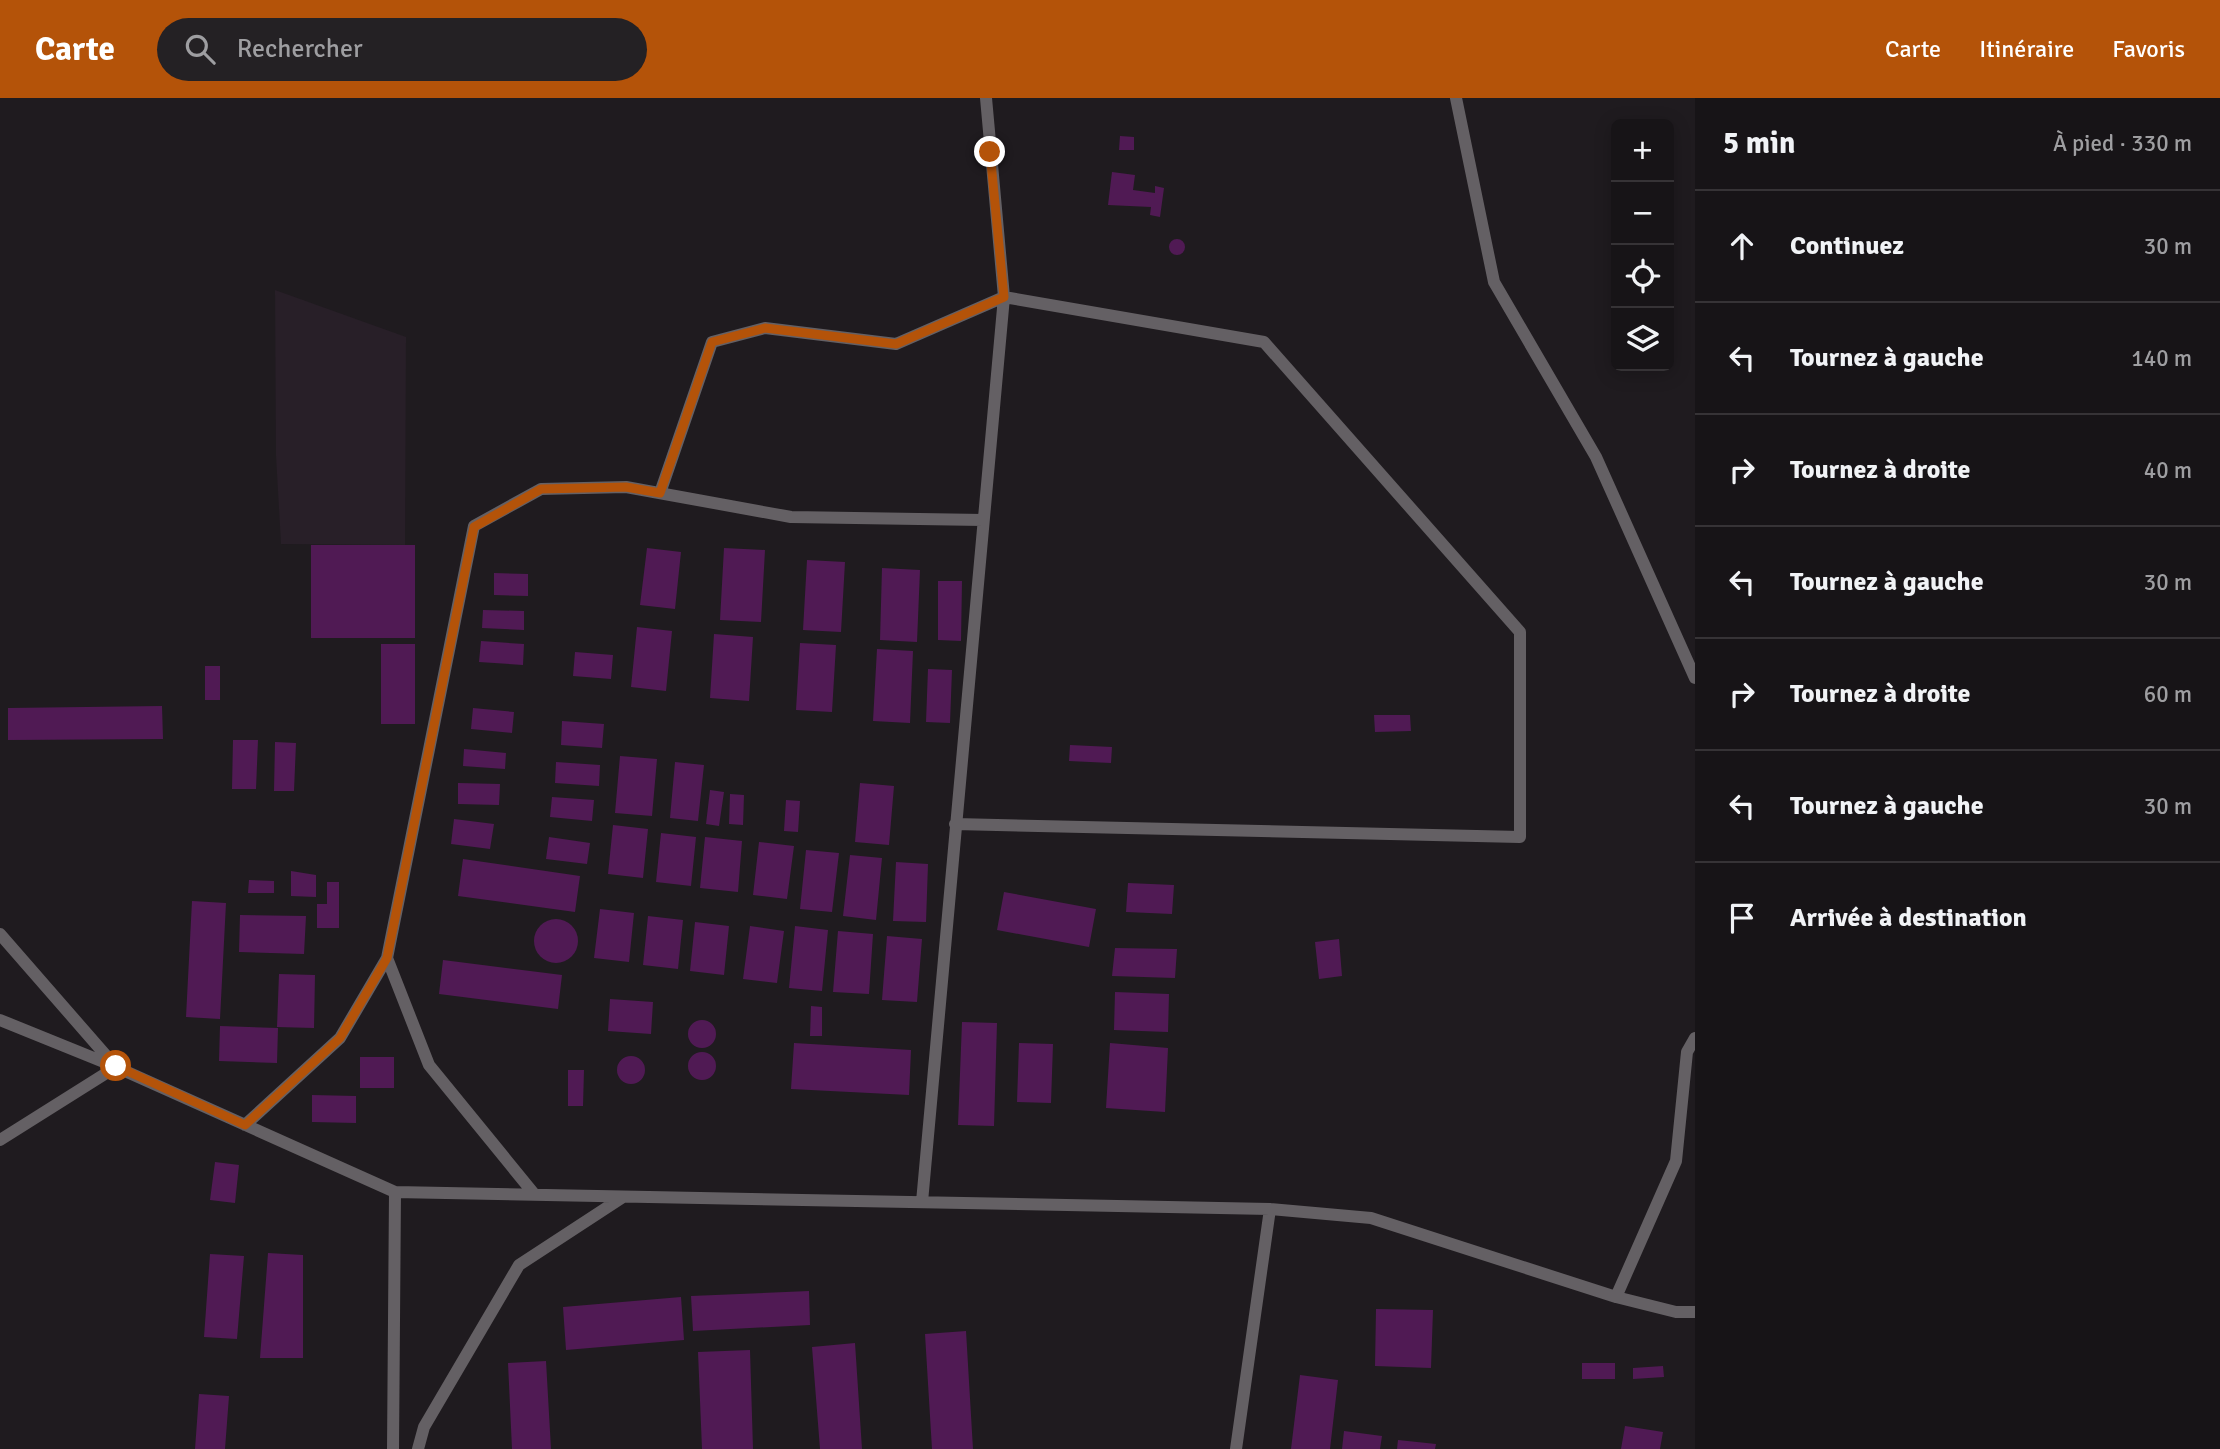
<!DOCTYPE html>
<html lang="fr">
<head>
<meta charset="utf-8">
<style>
	body { margin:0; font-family:Signika,sans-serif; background:#242124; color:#f1f3f6 }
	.controls { position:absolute; right:21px; top:21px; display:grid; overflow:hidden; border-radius:10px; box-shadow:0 4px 18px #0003 }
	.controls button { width:63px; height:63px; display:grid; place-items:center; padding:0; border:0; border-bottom:2px solid #363336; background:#171417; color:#f1f3f6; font:35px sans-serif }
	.stop { position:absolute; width:21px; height:21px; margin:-16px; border:5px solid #b45309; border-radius:50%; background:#fff }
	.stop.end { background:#b45309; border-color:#fff; box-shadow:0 2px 7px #0008 }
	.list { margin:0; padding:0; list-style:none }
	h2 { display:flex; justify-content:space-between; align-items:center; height:91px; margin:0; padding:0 28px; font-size:30px }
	h2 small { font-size:23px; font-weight:400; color:#9e9ea1 }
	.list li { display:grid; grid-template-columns:46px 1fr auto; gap:21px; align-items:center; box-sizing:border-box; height:112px; padding:0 28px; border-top:2px solid #363336 }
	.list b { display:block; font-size:26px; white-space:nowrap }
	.list em { font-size:23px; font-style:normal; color:#9e9ea1 }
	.icon { flex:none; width:38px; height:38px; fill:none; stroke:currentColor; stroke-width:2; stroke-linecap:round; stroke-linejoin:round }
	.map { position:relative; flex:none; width:1695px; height:1351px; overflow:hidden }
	header { display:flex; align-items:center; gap:42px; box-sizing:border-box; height:98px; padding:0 35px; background:#b45309; color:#fff }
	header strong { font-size:33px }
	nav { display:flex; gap:38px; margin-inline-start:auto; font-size:24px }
	.search { width:490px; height:63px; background:#242124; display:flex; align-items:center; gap:18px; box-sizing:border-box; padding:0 24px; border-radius:38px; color:#9e9ea1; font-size:26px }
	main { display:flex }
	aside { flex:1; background:#171417 }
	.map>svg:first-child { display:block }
</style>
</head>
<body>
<header>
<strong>Carte</strong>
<div class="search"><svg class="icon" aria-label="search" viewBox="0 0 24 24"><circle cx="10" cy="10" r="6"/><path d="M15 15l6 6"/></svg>Rechercher</div>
<nav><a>Carte</a><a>Itinéraire</a><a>Favoris</a></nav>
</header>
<main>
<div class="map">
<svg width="1695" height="1351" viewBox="0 0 1695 1351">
	<rect width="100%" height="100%" fill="#1f1b1f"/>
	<path fill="#281f28" d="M275 192 406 239 405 447 281 446 276 358Z"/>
	<path fill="#501a54" d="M1120 38 1134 39V52H1119Z
		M1112 74 1135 77 1133 92 1155 95V88L1164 90 1160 119 1150 117 1151 109 1108 107Z
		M1169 149a8 8 0 1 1 16 0a8 8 0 1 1-16 0Z
		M311 447H415V540H311Z
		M647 450 681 454 675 511 640 507Z
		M724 450 765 452 761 524 720 522Z
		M807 462 845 464 841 534 803 532Z
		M882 470 920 472 917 544 880 542Z
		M494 475 528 476V498L494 497Z
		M938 483H962L961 543 938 542Z
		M483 512 524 513V532L482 530Z
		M637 529 672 533 666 593 631 589Z
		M714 536 753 539 749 603 710 600Z
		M481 543 524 546 523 567 479 564Z
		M800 545 836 547 832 614 796 612Z
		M381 546H415V626H381Z
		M877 551 913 553 910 625 873 623Z
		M575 554 613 557 611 581 573 578Z
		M205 568H220V602H205Z
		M928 571 952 572 950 625 926 624Z
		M162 608 163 641 8 642V610Z
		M473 610 514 614 512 635 471 631Z
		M1374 617H1410L1411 633 1375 634Z
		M562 623 604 626 602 650 561 647Z
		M233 642H258L256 691H232Z
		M275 644 296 645 294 693H274Z
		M1070 647 1112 649 1111 665 1069 663Z
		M464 651 506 655 505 671 463 668Z
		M620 658 657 661 652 718 615 715Z
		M556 664 600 667 599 688 555 685Z
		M675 664 704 667 698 723 670 720Z
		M458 685 500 686 499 707 458 706Z
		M860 685 894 688 889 747 855 744Z
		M710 692 724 694 719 728 706 726Z
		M730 696 744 697 743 727 729 726Z
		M552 699 594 702 592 723 550 719Z
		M786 702 800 703 798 734 784 733Z
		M454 721 494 726 490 751 451 746Z
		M613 727 648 731 643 780 608 776Z
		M661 735 696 739 691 788 656 784Z
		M549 739 590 745 587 766 546 761Z
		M705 739 742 743 738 794 700 790Z
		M759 744 794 748 787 801 753 797Z
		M806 752 839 755 832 814 800 811Z
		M850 757 882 760 876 822 843 818Z
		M463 761 580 778 575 814 458 798Z
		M896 764 928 766 926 824 893 823Z
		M291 773 316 777V799L291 798Z
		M249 782 274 783V795H248Z
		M327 784H339V830H317V806H327Z
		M1128 785 1174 787 1172 816 1126 814Z
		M1004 794 1096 811 1089 849 997 832Z
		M192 803 226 805 220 921 186 919Z
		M600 811 634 815 629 864 594 860Z
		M240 817 306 818 304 856 239 854Z
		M648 818 683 822 678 871 643 867Z
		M534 843a22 22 0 1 1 44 0a22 22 0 1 1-44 0Z
		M695 824 729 828 724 877 690 873Z
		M750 828 784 833 777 885 743 881Z
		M795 828 828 832 822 893 789 890Z
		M838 833 873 836 869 896 833 894Z
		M887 838 922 841 917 904 882 902Z
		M1339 841 1342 878 1319 881 1315 844Z
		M1115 850 1177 851 1175 880 1112 878Z
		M443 862 562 877 558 911 439 896Z
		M279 876 315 877 314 930 277 929Z
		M1115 894 1169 896 1168 934 1114 932Z
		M610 901 653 904 651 936 608 933Z
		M811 908 822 909V938H810Z
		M688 936a14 14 0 1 1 28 0a14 14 0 1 1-28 0Z
		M962 924 997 925 994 1028 958 1027Z
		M220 928 278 930 277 965 219 963Z
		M794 945 911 952 909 997 791 991Z
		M1019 945 1053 946 1051 1005 1017 1004Z
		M1110 945 1168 950 1165 1014 1106 1010Z
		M688 968a14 14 0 1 1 28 0a14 14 0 1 1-28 0Z
		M617 972a14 14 0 1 1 28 0a14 14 0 1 1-28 0Z
		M360 959H394V990H360Z
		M568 972H584L583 1008H568Z
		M312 997 356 998V1025L312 1024Z
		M215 1064 239 1067 235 1105 210 1102Z
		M268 1155 303 1157V1260H260Z
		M210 1156 244 1158 237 1241 204 1239Z
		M809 1193 810 1227 693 1233 691 1198Z
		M681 1199 684 1242 566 1252 563 1209Z
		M1376 1211 1433 1212 1431 1270 1375 1268Z
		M966 1233 973 1351H932L925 1236Z
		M855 1245 862 1351H820L812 1249Z
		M750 1252 753 1351H702L698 1254Z
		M546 1263 551 1351H512L508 1265Z
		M1582 1265H1615V1281H1582Z
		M1663 1268 1664 1279 1633 1281V1270Z
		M1300 1277 1338 1282 1330 1351H1291Z
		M199 1296 229 1298 225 1351H195Z
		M1625 1328 1663 1334 1660 1351H1621Z
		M1344 1333 1382 1338 1380 1351H1342Z
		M1398 1342 1436 1346 1435 1351H1397Z"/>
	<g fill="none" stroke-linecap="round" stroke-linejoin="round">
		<path stroke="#646064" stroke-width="12" d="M1456 0 1494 184 1596 359 1695 580
			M660 395 712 244 765 230 896 246 1004 199 1264 244 1520 534V739L955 726
			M0 836 116 969 0 1042
			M387 860 429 967 535 1097
			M0 922 116 969 395 1094 1270 1111 1371 1120 1616 1199 1676 1214H1695
			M245 1027 340 940 387 860 474 428 541 391 626 389 791 419 983 422
			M922 1104 1004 199 986 0
			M1616 1199 1676 1063 1687 954 1695 940
			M393 1351 395 1094
			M418 1351 424 1329 519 1167 623 1099
			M1236 1351 1270 1111"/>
	</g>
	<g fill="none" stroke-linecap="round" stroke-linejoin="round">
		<path stroke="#b45309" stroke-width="9" d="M116 968 245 1027 340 940 387 860 474 429 541 391 626 389 660 395 712 244 765 230 896 246 1004 199 990 54"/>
	</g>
</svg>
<div class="controls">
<button>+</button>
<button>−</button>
<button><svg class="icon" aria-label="locate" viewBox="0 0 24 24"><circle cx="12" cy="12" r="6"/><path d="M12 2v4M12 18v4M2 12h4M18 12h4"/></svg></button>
<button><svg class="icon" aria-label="layers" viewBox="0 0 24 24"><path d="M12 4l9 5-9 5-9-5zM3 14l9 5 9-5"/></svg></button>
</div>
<div class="stop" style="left:116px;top:968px"></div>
<div class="stop end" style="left:990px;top:54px"></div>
</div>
<aside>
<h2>5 min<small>À pied · 330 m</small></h2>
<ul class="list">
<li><svg class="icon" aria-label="ahead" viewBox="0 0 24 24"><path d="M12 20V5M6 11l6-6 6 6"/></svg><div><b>Continuez</b></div><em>30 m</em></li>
<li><svg class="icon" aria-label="left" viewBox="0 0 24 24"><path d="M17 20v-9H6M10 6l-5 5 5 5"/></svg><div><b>Tournez à gauche</b></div><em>140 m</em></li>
<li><svg class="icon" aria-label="right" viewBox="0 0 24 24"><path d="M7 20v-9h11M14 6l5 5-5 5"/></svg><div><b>Tournez à droite</b></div><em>40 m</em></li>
<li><svg class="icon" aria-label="left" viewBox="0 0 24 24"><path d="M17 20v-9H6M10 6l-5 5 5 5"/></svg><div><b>Tournez à gauche</b></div><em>30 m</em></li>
<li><svg class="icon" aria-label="right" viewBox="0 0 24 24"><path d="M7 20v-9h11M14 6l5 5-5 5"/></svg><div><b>Tournez à droite</b></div><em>60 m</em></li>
<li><svg class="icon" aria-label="left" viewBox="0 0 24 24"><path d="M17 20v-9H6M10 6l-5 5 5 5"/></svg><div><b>Tournez à gauche</b></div><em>30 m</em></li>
<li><svg class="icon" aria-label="arrive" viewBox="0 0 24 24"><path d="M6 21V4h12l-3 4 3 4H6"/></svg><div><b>Arrivée à destination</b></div></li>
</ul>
</aside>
</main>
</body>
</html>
